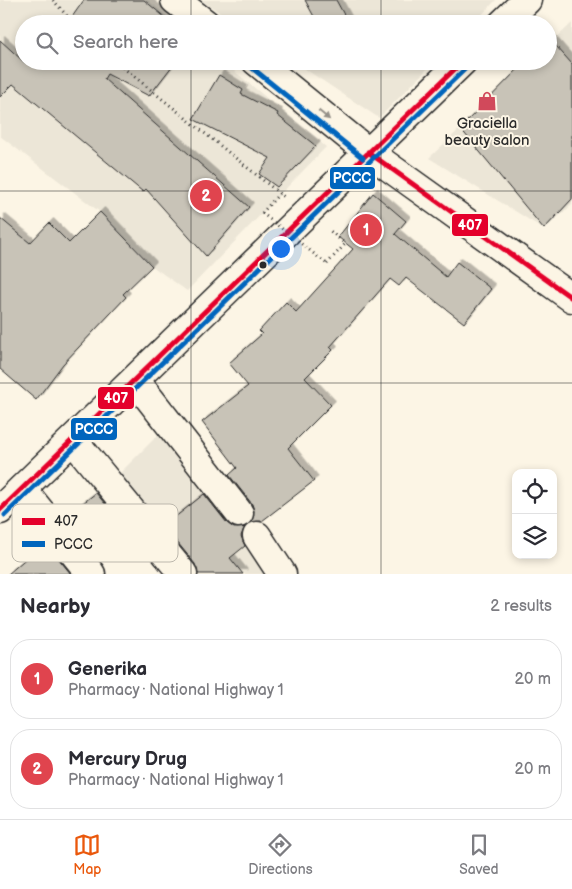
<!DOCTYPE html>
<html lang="en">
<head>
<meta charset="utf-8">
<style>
	body { margin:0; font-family:"Balsamiq Sans",sans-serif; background:#f2f2f3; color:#2b2b33 }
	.controls { position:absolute; right:15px; bottom:15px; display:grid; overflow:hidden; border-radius:10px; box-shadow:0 2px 8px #0003 }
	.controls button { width:45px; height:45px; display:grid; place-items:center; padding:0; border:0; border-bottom:1px solid #e1e1e2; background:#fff; color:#2b2b33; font:25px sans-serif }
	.you { position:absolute; left:280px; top:248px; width:18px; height:18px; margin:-12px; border:4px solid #fff; border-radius:50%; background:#1a73e8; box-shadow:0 0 0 8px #1a73e833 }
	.badge { display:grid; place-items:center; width:32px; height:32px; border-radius:50%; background:#ea580c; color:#fff; font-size:16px; font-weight:700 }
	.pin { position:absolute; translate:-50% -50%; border:2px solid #fff; box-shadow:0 1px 5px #0006 }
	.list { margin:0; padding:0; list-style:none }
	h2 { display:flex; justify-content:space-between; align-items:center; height:65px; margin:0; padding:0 20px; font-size:21px }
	h2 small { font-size:16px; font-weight:400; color:#7c7c81 }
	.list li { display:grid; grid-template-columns:32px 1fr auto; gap:15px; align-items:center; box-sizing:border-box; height:80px; margin:0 10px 10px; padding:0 10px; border:1px solid #e1e1e2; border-radius:20px }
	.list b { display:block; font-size:19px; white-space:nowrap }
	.list p { margin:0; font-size:16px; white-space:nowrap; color:#7c7c81 }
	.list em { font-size:16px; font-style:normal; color:#7c7c81 }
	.icon { flex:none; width:28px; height:28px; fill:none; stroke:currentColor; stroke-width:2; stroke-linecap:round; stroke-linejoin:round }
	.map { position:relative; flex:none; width:572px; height:574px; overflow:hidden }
	.search { position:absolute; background:#fff; box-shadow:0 2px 8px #0003; left:15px; right:15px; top:15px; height:55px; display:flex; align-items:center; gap:12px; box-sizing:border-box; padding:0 18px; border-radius:28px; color:#7c7c81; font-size:19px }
	.sheet { height:245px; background:#fff }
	nav { display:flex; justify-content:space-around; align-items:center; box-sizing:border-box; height:70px; border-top:1px solid #e1e1e2; background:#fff; font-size:14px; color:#7c7c81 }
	nav a { display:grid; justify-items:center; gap:2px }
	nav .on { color:#ea580c }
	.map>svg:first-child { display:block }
</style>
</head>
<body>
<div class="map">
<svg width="572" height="574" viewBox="0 0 572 574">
	<defs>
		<filter id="shadow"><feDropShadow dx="4.5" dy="-4.5" stdDeviation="0" flood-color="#0004"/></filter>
	</defs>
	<rect width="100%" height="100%" fill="#fcf5e5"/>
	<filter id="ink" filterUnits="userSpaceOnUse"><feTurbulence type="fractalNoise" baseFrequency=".02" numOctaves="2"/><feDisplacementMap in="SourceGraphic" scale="10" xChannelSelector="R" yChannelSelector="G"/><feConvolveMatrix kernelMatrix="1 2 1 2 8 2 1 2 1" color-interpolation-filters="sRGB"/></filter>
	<g filter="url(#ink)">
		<path fill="#ece6d7" d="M0 0H148L177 24H24V61H222L326 147 187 291 152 266 100 212 0 136Z
			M201 0H496L473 24H237Z
			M572 23V205L544 229 429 158 532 61H548V46Z
			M293 61H435L379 118Z
			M175 418 243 510 296 574H190L113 480Z"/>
		<path fill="#c8c3b7" stroke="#2b2b2b" filter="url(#shadow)" d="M84 0H144L167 19 163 24H67Z
			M305 0H336L349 24H318Z
			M548 37 572 64V199L544 229 460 128 526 61H548Z
			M0 40 24 62 176 61 149 96 107 74 104 79 249 207 206 256 146 189 143 192 13 84 0 97Z
			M219 75 243 90 241 94 278 113 277 115 316 146 277 187 259 174 270 158 193 119Z
			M373 193 406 221 395 234 446 277 457 262 491 289 464 323 406 278 399 286 390 279 330 347 333 350 305 378 331 405 288 448 314 481 262 521 251 522 254 511 252 504 229 475 237 468 202 422 248 386 229 363 262 334 259 331 286 302 296 312 353 249 338 237Z
			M100 212 152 266 123 294 126 297 63 364 36 400 0 369V218L30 243 49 223 69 243Z
			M96 493 126 529 94 553 68 521 72 518 69 514Z
			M204 494 227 523 234 528 245 527 241 536 245 546 230 558 243 574H198L195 564 164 526Z
			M45 542 71 574H8Z"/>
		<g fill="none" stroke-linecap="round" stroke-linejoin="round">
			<defs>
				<path id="minor" d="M135 380 239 513
					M73 440 183 574
					M22 489 91 574
					M257 536 282 574"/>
				<path id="major" d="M175 0 206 24
					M256 61 368 152 572 298"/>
				<path id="highway" d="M502 24 527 0
					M0 510 463 61"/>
			</defs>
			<use href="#minor" stroke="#2b2b2b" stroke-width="31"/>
			<use href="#major" stroke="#2b2b2b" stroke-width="31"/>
			<use href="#highway" stroke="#2b2b2b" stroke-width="31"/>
			<path stroke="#2b2b2b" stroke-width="3" stroke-dasharray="1 4" stroke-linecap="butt" d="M53 0 74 24
				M115 61 284 197
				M262 213 279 194
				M327 264 345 244 329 230"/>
			<use href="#minor" stroke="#fcf5e5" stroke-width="28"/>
			<use href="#major" stroke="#fcf5e5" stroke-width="28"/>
			<use href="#highway" stroke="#fcf5e5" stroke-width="28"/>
			<path stroke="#2b2b2b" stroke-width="3" stroke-dasharray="1 4" stroke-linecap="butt" d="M262 213 327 264"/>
			<defs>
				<path id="bus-1" d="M368 152 572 298
					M0 510 463 61"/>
				<path id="bus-2" d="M251 67 363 158
					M5 515 468 66"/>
			</defs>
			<use href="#bus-1" stroke="#fcf5e5" stroke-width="9"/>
			<use href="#bus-2" stroke="#fcf5e5" stroke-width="9"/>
			<use href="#bus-1" stroke="#e4002b" stroke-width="5"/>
			<use href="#bus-2" stroke="#0065bd" stroke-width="5"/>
		</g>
		<defs><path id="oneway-solid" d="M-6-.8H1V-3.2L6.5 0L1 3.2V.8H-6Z" transform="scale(1.25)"/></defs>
		<use fill="#949088" href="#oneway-solid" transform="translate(324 115) rotate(40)"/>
	</g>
	<path fill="none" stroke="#2b2b2b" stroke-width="1" stroke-opacity="0.55" d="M191 0V24M381 0V24M191 61V574M381 61V574M0 191H572M0 383H572"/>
	<defs>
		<symbol id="shop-bare" viewBox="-9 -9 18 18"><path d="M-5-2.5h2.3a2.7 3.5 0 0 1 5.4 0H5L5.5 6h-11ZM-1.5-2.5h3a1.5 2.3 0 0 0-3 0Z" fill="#d1495b" stroke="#fcf5e5" stroke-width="2.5" paint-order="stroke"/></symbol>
	</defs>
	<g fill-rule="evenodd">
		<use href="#shop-bare" x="473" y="87" width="28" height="28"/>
	</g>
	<circle fill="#2b2b2b" stroke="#fcf5e5" stroke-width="2" cx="263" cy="265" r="4.5"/>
	<g text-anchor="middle" stroke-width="4" stroke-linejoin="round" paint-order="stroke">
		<g font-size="15" fill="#2b2b2b" stroke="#fcf5e5">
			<text x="487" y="128">Graciella<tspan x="487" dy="17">beauty salon</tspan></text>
		</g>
	</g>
	<rect x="12" y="504" width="166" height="58" rx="8" fill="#fcf5e5" stroke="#bdb8ad" stroke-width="1"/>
	<rect x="22" y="518" width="23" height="7" fill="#e4002b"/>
	<rect x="22" y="541" width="23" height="6" fill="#0065bd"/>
	<g font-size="14" fill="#2b2b2b">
		<text x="54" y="526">407</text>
		<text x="54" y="549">PCCC</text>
	</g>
	<g stroke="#fcf5e5" stroke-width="2">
		<rect x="329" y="166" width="47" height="24" rx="5" fill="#0065bd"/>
		<rect x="451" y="213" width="38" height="24" rx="5" fill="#e4002b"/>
		<rect x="97" y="386" width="38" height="24" rx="5" fill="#e4002b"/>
		<rect x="70" y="417" width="48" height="24" rx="5" fill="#0065bd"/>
	</g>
	<g font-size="14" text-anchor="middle" font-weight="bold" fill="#fff">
		<text x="352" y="183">PCCC</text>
		<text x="470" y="230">407</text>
		<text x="116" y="403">407</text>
		<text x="94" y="434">PCCC</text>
	</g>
</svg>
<div class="controls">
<button><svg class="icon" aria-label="locate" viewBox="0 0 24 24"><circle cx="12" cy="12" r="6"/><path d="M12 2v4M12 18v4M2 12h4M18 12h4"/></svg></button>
<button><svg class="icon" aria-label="layers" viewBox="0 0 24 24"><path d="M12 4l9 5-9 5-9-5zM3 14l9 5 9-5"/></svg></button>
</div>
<div class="you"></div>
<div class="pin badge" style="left:366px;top:230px;background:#e0444e">1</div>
<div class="pin badge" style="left:206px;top:196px;background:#e0444e">2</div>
<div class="search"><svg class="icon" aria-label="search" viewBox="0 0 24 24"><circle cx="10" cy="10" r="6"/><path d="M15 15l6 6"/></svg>Search here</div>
</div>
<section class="sheet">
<h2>Nearby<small>2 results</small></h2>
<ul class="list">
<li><span class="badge" style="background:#e0444e">1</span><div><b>Generika</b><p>Pharmacy · National Highway 1</p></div><em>20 m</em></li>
<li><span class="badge" style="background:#e0444e">2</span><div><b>Mercury Drug</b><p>Pharmacy · National Highway 1</p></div><em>20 m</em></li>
</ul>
</section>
<nav>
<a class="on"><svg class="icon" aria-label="map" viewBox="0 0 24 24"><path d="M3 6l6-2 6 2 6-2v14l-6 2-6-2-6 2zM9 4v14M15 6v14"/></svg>Map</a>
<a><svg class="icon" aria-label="directions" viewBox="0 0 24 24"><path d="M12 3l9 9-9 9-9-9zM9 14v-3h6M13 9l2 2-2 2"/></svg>Directions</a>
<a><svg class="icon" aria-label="saved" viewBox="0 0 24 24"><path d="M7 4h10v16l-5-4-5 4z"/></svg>Saved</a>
</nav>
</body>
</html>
